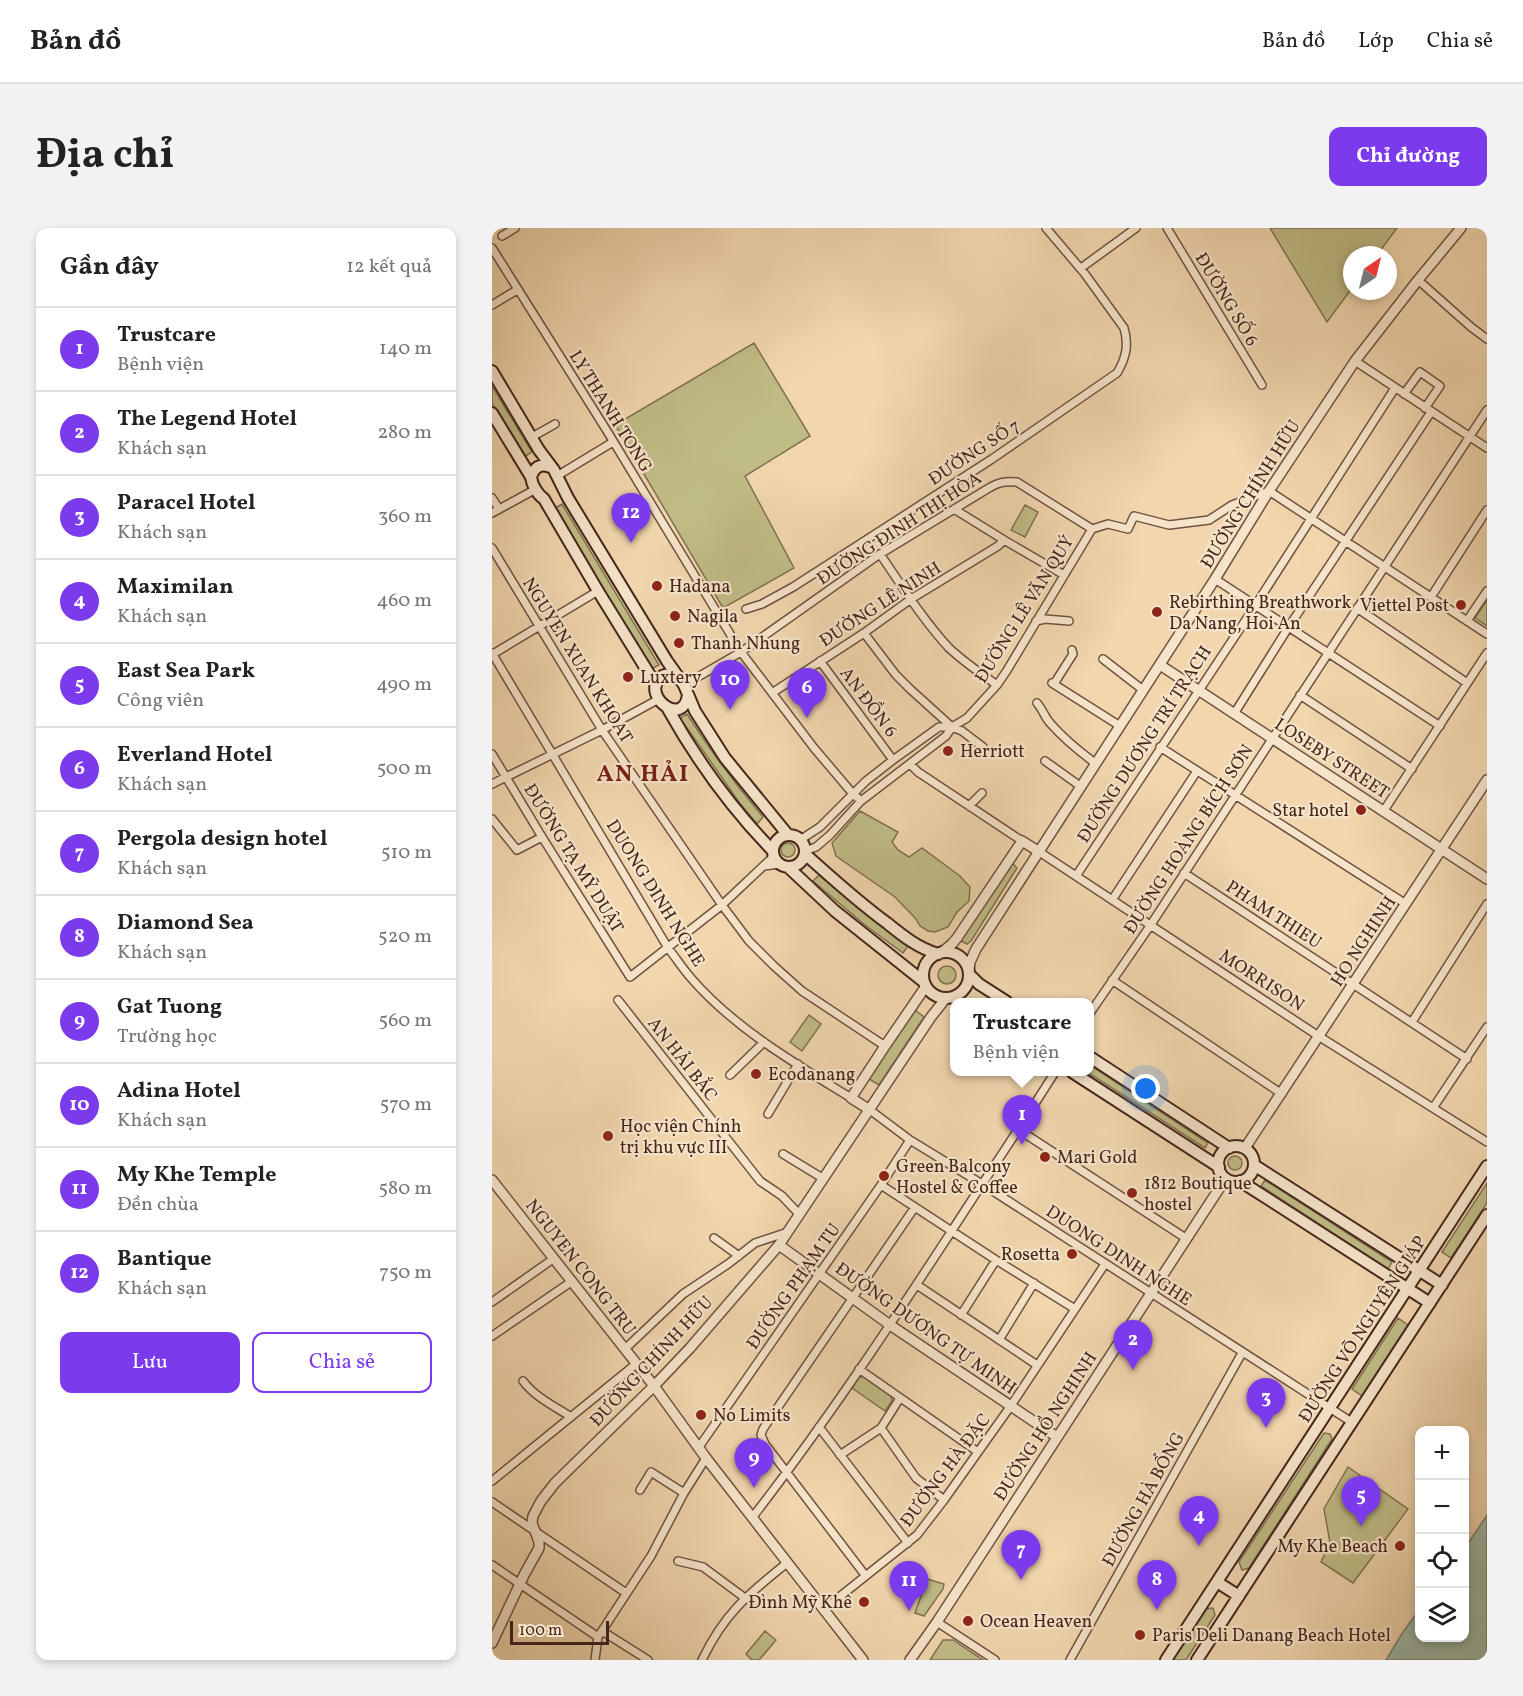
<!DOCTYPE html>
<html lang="vi">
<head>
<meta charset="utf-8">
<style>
	body { margin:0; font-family:Vollkorn,serif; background:#f2f2f2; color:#222 }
	.controls { position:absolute; right:18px; bottom:18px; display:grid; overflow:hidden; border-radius:12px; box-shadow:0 3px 9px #0003 }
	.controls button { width:54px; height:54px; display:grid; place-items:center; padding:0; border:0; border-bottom:2px solid #e0e0e0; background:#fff; color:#222; font:30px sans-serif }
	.compass { position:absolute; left:851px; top:18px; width:54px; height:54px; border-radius:50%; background:#fff; box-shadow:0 3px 9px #0003; rotate:35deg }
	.scale { position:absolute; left:18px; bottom:15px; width:99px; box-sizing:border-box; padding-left:6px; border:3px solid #44261b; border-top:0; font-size:16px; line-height:21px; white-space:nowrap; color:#44261b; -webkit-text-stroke:4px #f6e4ca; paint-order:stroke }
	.you { position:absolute; left:654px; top:861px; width:21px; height:21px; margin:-15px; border:4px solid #fff; border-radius:50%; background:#1a73e8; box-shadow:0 0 0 9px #1a73e833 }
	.badge { display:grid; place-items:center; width:39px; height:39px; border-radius:50%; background:#7c3aed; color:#fff; font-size:20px; font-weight:700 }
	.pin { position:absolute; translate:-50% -50px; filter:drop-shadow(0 2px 3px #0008) }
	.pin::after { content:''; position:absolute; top:32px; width:21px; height:18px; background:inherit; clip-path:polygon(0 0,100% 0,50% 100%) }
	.popup { position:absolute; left:458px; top:770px; width:144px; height:78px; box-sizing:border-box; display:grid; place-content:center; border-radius:12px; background:#fff; filter:drop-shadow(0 2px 4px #0005); font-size:20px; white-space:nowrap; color:#767676 }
	.popup b { font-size:22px; color:#222 }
	.popup::after { content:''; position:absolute; left:50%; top:100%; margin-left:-12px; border:12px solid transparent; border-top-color:#fff }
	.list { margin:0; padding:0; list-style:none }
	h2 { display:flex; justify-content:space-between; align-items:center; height:78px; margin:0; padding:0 24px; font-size:26px }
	h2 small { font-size:20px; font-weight:400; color:#767676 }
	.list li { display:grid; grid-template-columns:39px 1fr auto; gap:18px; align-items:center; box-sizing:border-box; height:84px; padding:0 24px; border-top:2px solid #e0e0e0 }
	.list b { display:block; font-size:22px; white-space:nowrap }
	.list p { margin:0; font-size:20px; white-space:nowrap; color:#767676 }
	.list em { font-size:20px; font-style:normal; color:#767676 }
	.actions { display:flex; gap:12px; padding:18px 24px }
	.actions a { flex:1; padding:14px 0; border:2px solid #7c3aed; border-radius:12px; text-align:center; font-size:21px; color:#7c3aed }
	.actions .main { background:#7c3aed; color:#fff }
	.icon { flex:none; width:33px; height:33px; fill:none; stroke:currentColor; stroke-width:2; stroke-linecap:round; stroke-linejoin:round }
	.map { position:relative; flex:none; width:995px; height:1432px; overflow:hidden; border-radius:12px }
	header { display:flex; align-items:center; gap:36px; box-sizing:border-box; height:84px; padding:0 30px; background:#fff; border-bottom:2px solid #e0e0e0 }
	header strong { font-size:28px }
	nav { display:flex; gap:33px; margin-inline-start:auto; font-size:21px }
	.intro { display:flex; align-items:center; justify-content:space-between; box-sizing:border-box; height:144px; padding:0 36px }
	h1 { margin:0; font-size:42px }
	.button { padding:15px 27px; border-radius:12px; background:#7c3aed; color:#fff; font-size:21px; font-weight:700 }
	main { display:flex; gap:36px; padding:0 36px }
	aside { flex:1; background:#fff; border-radius:12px; box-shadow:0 3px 9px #0003 }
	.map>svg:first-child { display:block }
</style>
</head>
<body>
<header>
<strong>Bản đồ</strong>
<nav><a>Bản đồ</a><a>Lớp</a><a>Chia sẻ</a></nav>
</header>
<div class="intro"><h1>Địa chỉ</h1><a class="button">Chỉ đường</a></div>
<main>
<aside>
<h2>Gần đây<small>12 kết quả</small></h2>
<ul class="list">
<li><span class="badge">1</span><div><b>Trustcare</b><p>Bệnh viện</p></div><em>140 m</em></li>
<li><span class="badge">2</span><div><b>The Legend Hotel</b><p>Khách sạn</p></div><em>280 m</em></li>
<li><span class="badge">3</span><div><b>Paracel Hotel</b><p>Khách sạn</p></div><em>360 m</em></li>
<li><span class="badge">4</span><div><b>Maximilan</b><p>Khách sạn</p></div><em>460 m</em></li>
<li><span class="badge">5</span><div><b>East Sea Park</b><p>Công viên</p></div><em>490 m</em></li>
<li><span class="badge">6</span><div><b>Everland Hotel</b><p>Khách sạn</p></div><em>500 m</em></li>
<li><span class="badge">7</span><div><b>Pergola design hotel</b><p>Khách sạn</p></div><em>510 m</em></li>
<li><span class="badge">8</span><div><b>Diamond Sea</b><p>Khách sạn</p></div><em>520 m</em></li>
<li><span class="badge">9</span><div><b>Gat Tuong</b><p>Trường học</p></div><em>560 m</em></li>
<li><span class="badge">10</span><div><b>Adina Hotel</b><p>Khách sạn</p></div><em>570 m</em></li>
<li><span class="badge">11</span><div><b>My Khe Temple</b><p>Đền chùa</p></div><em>580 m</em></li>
<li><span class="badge">12</span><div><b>Bantique</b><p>Khách sạn</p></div><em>750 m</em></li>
</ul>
<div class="actions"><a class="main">Lưu</a><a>Chia sẻ</a></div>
</aside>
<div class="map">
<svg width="995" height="1432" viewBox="0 0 995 1432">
	<rect width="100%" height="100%" fill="#f1d6ae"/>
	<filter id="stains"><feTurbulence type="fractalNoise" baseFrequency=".00333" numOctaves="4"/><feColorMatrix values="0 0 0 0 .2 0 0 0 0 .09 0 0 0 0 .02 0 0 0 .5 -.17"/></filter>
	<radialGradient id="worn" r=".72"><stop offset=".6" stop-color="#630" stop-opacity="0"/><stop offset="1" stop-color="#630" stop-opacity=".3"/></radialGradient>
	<path fill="#c0bc86" stroke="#827150" stroke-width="1.5" d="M778 0H905L885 27H860V60L835 94Z
		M262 115 318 208 253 248 302 340 231 380 123 197Z
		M0 158 40 224 32 229 0 175Z
		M70 276 167 437 159 441 63 280Z
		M533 277 546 284 533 309 519 302Z
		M995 372V398L983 390Z
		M195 486C218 522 243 556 271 589L265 596 247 574 188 490Z
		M368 583 406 604 400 614 406 622 417 629 430 620 468 648 478 659 477 673 465 684 456 699 443 704 436 703 428 698 424 691 403 669 344 628 340 615Z
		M289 622a7 7 0 1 1 14 0a7 7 0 1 1-14 0Z
		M517 635 521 636 525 640 479 713 475 716 469 713 468 710Z
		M327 647 382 693 416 718 411 725 373 697 321 653Z
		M446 747a9 9 0 1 1 18 0a9 9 0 1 1-18 0Z
		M423 782 432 789 387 857 377 851Z
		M317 787 329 796 310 823 298 814Z
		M598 837 716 915 713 920 595 844H598Z
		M736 935a7 7 0 1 1 14 0a7 7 0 1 1-14 0Z
		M773 952 900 1034 896 1041 769 958Z
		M995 955V975L959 1030 950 1024Z
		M906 1090 916 1097 870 1168 860 1161Z
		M373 1148 399 1167 400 1173 393 1183 360 1160 366 1150Z
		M832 1205 838 1206 840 1211 757 1340 750 1342 747 1334Z
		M856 1239 916 1281 861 1355 829 1334 838 1315 832 1281Z
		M435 1351 452 1356 451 1361 432 1388 423 1385Z
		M721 1380 723 1387 694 1432H680L714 1381Z
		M273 1403 284 1412 267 1432H260L254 1426Z
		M451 1412H461L491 1432H438Z"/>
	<path fill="#9bb9a9" stroke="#787e70" stroke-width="1.5" d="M995 1287V1432H894L909 1407 927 1382 928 1410H972L973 1320Z"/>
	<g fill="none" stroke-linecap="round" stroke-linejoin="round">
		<defs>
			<path id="minor" d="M675 0 770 157
				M10 8 23 0
				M0 20 115 203 249 424 322 520 361 566 369 573
				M589 40 644 0
				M926 52 979 99 995 111
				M0 77 25 62
				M863 133 995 220
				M912 166 928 144 948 158 933 180
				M40 209 63 196
				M65 248 121 214
				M0 270 7 281
				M462 281 512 312 572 347
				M0 285 44 261
				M0 320 110 502 230 677 257 713 282 738 310 763 393 818
				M388 326C410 358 431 392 457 420 472 434 488 445 505 457
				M723 351 948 498
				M939 369 995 282
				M865 380 975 455
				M254 381 270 376 301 359 500 231 625 145C634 130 637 117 632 100L593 46 554 0
				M544 393 553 391 577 393
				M975 393 995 363
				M372 405 404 447 418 461 460 499 470 503 491 519
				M0 425 176 720C184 730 191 741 199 750 242 800 304 836 359 870
				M1 426 106 363
				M611 431 651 462
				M328 433 401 532
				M560 455 628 498
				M562 456 581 426 580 422
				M192 457 249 424 388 326 497 260C507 254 513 253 525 254L600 301 616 296 636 301 642 288 677 297 717 292 740 277 777 263 995 406
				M280 465 372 405 419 371 506 318 512 312
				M808 467 920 541
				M545 475C551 482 553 490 559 496 572 511 587 523 603 535
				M742 486 796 400 939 184
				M668 519 914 676
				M0 526 50 609 138 749 230 677 282 628
				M553 533 588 558
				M418 536 426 544 530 613
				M0 556 110 502 167 471
				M477 578 490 565
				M891 584 995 425
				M0 591 25 622 50 609
				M308 612 328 599 374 553 401 532 447 499H460
				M313 623 324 619 338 607 369 573 454 508 460 499 475 490 505 457 514 444 600 301
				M546 623 828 809 995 914
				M272 638 288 636
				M692 645 975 831
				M584 648 763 378 903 160
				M620 672 705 543
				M620 752 790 866
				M126 772 268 953 290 968 307 986
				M598 785 658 698 995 182
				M920 794 995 676
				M238 847 272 814
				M941 880 995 799
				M378 882 418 912 490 956 861 1195
				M276 886 306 836
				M527 902 695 1011
				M291 926 332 951
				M389 957 504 1032 583 1081
				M222 1010 247 1028
				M425 1057 545 1137
				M0 1074 61 1031
				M469 1087 504 1032
				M0 1108 79 1054
				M507 1112 542 1055
				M133 1121 191 1066 236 1036 263 1015 296 1004
				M367 1141 486 1224
				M31 1153C43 1169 62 1178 79 1189
				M327 1199 416 1315
				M389 1200 424 1250 452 1272
				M207 1219 389 957 418 912
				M348 1227 389 1200 408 1170
				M0 1253 144 1136
				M148 1262 159 1244 192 1265
				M0 1274 134 1365
				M260 1290C332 1197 397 1099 461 1001 495 948 530 897 563 844
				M186 1333 211 1339 253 1370
				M0 1337 106 1409
				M373 1347 273 1216 269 1207 271 1201 423 979
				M331 1382 425 1307 452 1272 518 1179 613 1036
				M445 1394 503 1432
				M110 1403 156 1432
				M103 1432 106 1409 159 1328 192 1265 214 1230
				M210 1432C232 1386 256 1366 295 1335
				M578 1432 750 1125"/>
			<path id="tertiary" d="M668 437 995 651
				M449 725 460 716 465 710 530 613 546 623
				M477 743 478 734 484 721 723 351 777 263 863 133 926 52 969 0
				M378 882 359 870 393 818 434 758
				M753 920 995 552
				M0 952 162 1158 214 1230 371 1432
				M287 1017 398 1097 565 1209
				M0 1415 32 1347 47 1320V1314L40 1295 41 1288 49 1273 63 1255 162 1158 198 1120 287 1017 439 789 454 770
				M418 1432 445 1394 734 950"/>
			<path id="secondary" d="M0 143 47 222 62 242 76 270 175 433 192 457 203 483 233 530 296 607
				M0 185 39 249C40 257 45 266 52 271L106 363 164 457
				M39 249C42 239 49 235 58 239
				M185 448C178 446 172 445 167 451 151 469 191 500 196 467
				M176 481C204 531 241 582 281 623
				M281 623a16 16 0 1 1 32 0a16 16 0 1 1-32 0Z
				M313 626C340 650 366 674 395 695 411 708 426 720 446 726
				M296 639 343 683 432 754
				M431 747a23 23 0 1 1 46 0a23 23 0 1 1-46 0Z
				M477 746 487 756 515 774
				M598 829 737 920
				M580 844 727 939
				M726 936a18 18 0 1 1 36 0a18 18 0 1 1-36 0Z
				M762 937 950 1057
				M748 953 938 1075
				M725 1354 747 1368
				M674 1432 995 938
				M705 1432 995 987"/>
		</defs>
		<use href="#minor" stroke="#6f5240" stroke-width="10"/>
		<use href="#tertiary" stroke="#6f5240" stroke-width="12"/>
		<use href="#secondary" stroke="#44261b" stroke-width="14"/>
		<use href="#minor" stroke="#f6e4ca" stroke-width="7"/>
		<use href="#tertiary" stroke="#f6e4ca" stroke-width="9"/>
		<use href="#secondary" stroke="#f6e4ca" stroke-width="10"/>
	</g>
	<g fill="#8f2418" stroke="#f6e4ca" stroke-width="2">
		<circle cx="165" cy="358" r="6"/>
		<circle cx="969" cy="377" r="6"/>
		<circle cx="665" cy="384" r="6"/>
		<circle cx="183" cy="388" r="6"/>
		<circle cx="187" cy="415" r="6"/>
		<circle cx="136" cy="449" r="6"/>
		<circle cx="456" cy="523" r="6"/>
		<circle cx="869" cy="582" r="6"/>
		<circle cx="264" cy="846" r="6"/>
		<circle cx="116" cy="908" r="6"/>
		<circle cx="553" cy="929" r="6"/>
		<circle cx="392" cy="948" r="6"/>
		<circle cx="640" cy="965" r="6"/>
		<circle cx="580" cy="1026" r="6"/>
		<circle cx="209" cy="1187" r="6"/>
		<circle cx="908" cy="1318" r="6"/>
		<circle cx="372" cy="1374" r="6"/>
		<circle cx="476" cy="1393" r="6"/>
		<circle cx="648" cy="1407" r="6"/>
	</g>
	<g text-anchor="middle" stroke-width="4.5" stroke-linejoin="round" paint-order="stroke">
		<g font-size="18" fill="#44261b" stroke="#f6e4ca">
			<text transform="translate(735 71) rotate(59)" y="6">ĐƯỜNG SỐ 6</text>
			<text transform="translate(119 183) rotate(58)" y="6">LY THANH TONG</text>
			<text transform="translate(482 224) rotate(-33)" y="6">ĐƯỜNG SỐ 7</text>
			<text transform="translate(758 266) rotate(-58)" y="6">ĐƯỜNG CHÍNH HỮU</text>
			<text transform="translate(407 300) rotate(-33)" y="6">ĐƯỜNG ĐINH THỊ HÒA</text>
			<text transform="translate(388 376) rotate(-33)" y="6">ĐƯỜNG LÊ NINH</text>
			<text transform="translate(532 381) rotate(-58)" y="6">ĐƯỜNG LÊ VĂN QUÝ</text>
			<text transform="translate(86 432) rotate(58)" y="6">NGUYEN XUAN KHOAT</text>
			<text transform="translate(377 474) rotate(53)" y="6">AN ĐỒN 6</text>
			<text transform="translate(652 516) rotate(-57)" y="6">ĐƯỜNG DƯƠNG TRÍ TRẠCH</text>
			<text transform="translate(840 530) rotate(33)" y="6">LOSEBY STREET</text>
			<text transform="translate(696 611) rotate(-57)" y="6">ĐƯỜNG HOÀNG BÍCH SƠN</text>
			<text transform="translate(82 630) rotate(58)" y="6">ĐƯỜNG TẠ MỸ DUẬT</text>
			<text transform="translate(164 665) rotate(58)" y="6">DUONG DINH NGHE</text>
			<text transform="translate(782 686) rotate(33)" y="6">PHAM THIEU</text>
			<text transform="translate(871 713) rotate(-57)" y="6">HO NGHINH</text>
			<text transform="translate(770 752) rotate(33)" y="6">MORRISON</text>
			<text transform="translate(191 831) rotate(52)" y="6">AN HẢI BẮC</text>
			<text transform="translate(627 1027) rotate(33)" y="6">DUONG DINH NGHE</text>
			<text transform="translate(89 1039) rotate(52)" y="6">NGUYEN CONG TRU</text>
			<text transform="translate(301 1058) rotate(-55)" y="6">ĐƯỜNG PHẠM TU</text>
			<text transform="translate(434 1100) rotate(35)" y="6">ĐƯỜNG DƯƠNG TỰ MINH</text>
			<text transform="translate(870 1101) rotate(-57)" y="6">ĐƯỜNG VÕ NGUYÊN GIÁP</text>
			<text transform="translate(159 1133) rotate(-47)" y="6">ĐƯỜNG CHÍNH HỮU</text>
			<text transform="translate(553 1198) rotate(-57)" y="6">ĐƯỜNG HỒ NGHINH</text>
			<text transform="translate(453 1242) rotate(-53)" y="6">ĐƯỜNG HÀ ĐẶC</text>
			<text transform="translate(651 1271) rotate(-61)" y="6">ĐƯỜNG HÀ BỔNG</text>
		</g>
		<g font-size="18" fill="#44261b" stroke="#f6e4ca" text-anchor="start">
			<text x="177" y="364">Hadana</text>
			<text x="677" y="380">Rebirthing Breathwork<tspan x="677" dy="21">Da Nang, Hoi An</tspan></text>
			<text x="957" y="383" text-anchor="end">Viettel Post</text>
			<text x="195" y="394">Nagila</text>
			<text x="199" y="421">Thanh Nhung</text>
			<text x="148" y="455">Luxtery</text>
			<text x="468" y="529">Herriott</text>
			<text x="857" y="588" text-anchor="end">Star hotel</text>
			<text x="276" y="852">Ecodanang</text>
			<text x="128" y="904">Học viện Chính<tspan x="128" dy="21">trị khu vực III</tspan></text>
			<text x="565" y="935">Mari Gold</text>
			<text x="404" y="944">Green Balcony<tspan x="404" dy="21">Hostel &amp; Coffee</tspan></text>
			<text x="652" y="961">1812 Boutique<tspan x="652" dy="21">hostel</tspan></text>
			<text x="568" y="1032" text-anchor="end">Rosetta</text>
			<text x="221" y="1193">No Limits</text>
			<text x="896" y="1324" text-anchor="end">My Khe Beach</text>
			<text x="360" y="1380" text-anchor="end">Đình Mỹ Khê</text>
			<text x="488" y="1399">Ocean Heaven</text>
			<text x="660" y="1413">Paris Deli Danang Beach Hotel</text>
		</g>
		<g font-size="24" font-weight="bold" letter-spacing="1.5" fill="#7a1f14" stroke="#f6e4ca">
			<text x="151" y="553">AN HẢI</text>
		</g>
	</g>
	<rect width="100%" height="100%" filter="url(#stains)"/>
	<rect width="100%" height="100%" fill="url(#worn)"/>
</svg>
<div class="controls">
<button>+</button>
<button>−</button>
<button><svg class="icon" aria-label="locate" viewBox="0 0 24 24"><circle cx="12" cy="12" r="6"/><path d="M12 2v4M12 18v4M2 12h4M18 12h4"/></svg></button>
<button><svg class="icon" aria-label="layers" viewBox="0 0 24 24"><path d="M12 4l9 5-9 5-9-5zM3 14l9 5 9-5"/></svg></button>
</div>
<svg class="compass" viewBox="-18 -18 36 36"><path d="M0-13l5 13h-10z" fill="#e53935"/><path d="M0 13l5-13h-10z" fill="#767676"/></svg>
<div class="scale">100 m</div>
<div class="you"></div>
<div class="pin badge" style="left:530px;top:917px">1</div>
<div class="popup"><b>Trustcare</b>Bệnh viện</div>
<div class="pin badge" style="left:641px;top:1142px">2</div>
<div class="pin badge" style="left:774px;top:1200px">3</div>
<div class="pin badge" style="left:707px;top:1318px">4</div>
<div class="pin badge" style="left:869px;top:1298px">5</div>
<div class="pin badge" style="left:315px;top:490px">6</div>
<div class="pin badge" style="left:529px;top:1352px">7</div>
<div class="pin badge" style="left:665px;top:1382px">8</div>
<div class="pin badge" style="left:262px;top:1260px">9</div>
<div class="pin badge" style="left:238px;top:482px">10</div>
<div class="pin badge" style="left:417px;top:1383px">11</div>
<div class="pin badge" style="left:139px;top:315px">12</div>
</div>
</main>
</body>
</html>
